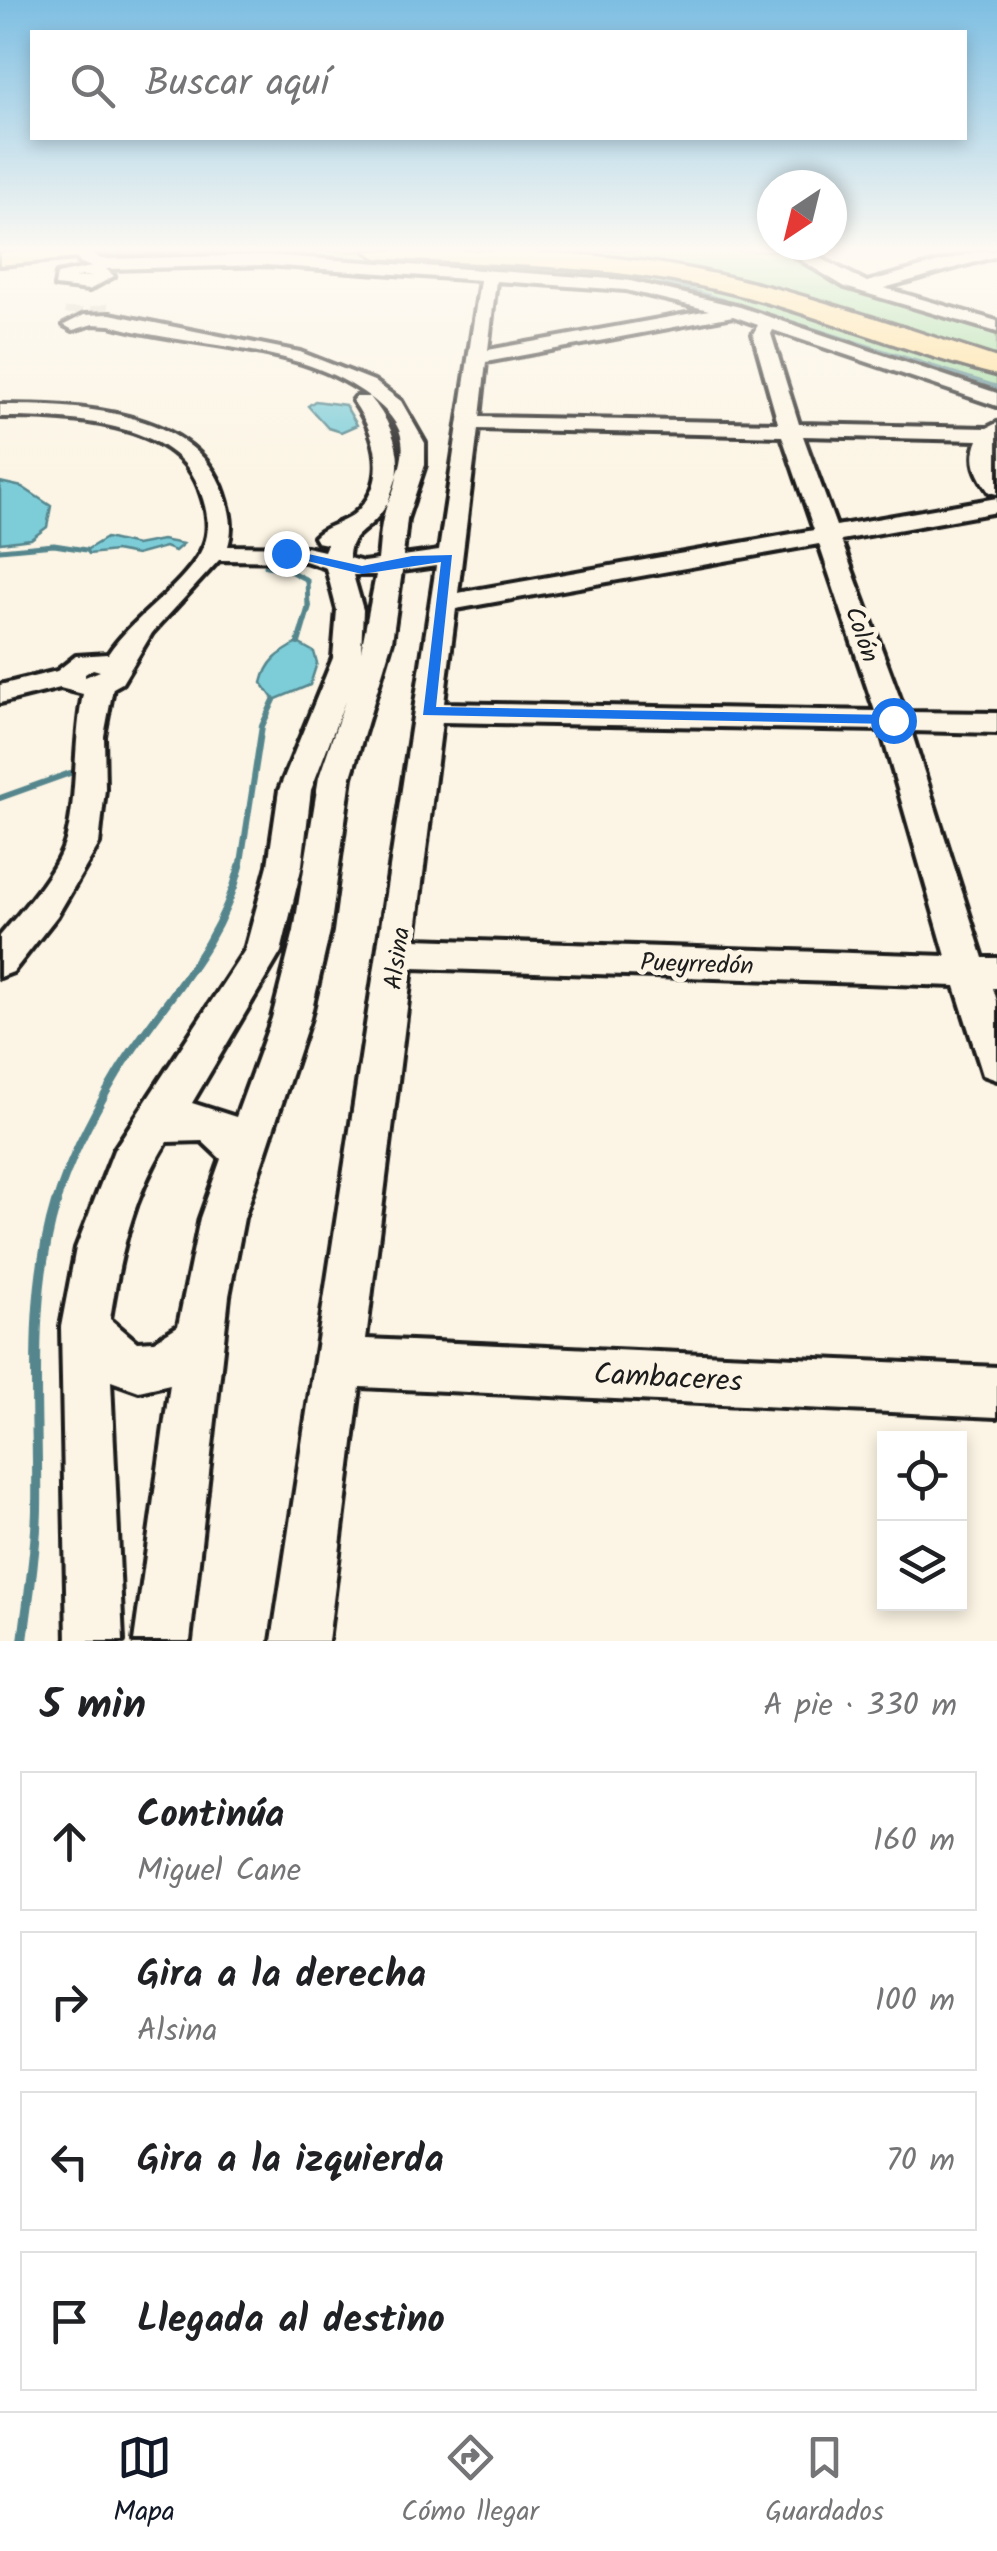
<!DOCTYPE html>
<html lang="es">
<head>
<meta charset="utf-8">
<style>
	body { margin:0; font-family:Kalam,sans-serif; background:#f2f2f2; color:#202124 }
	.controls { position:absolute; right:30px; bottom:30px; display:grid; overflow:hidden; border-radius:0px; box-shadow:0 5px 15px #0003 }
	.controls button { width:90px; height:90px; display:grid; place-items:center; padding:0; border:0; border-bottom:2px solid #e0e0e0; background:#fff; color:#202124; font:50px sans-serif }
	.compass { position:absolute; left:757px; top:170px; width:90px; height:90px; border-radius:50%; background:#fff; box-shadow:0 5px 15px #0003; rotate:215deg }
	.stop { position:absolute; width:30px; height:30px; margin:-22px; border:8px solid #1a73e8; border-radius:50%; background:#fff }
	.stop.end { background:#1a73e8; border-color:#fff; box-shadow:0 2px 10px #0008 }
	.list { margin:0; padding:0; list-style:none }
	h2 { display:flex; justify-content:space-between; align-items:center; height:130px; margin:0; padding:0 40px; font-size:42px }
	h2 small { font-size:32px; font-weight:400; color:#757577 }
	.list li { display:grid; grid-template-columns:65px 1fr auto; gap:30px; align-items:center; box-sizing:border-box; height:140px; margin:0 20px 20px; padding:0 20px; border:2px solid #e0e0e0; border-radius:0px }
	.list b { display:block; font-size:38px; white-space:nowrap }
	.list p { margin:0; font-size:32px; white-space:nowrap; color:#757577 }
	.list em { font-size:32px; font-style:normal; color:#757577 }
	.icon { flex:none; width:55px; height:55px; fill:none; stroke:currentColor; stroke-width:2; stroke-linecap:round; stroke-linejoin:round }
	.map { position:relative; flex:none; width:997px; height:1641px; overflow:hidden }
	.search { position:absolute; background:#fff; box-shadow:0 5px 15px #0003; left:30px; right:30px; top:30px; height:110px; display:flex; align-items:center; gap:25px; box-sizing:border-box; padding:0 35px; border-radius:0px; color:#757577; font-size:38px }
	.sheet { height:770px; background:#fff }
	nav { display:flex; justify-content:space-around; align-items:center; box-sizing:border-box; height:140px; border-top:2px solid #e0e0e0; background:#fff; font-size:28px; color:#757577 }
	nav a { display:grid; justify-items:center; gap:5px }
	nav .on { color:#111827 }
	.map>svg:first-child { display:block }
</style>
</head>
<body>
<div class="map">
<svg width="997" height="1641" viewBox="0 0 997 1641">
	<rect width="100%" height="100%" fill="#fcf5e5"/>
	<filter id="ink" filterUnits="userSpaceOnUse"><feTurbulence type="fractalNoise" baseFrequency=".01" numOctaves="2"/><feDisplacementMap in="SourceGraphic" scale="20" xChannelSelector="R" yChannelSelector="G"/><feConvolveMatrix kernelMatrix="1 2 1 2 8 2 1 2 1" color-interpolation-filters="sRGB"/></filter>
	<g filter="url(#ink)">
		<path fill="#a0dba2" stroke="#5e7c5f" stroke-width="2.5" d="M111 251H789L834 279 997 330V396L664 289 416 267 108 262 92 257Z"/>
		<path fill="#7dcdd8" stroke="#56868d" stroke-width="2.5" d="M315 401 345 405 357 425 341 432 328 428 308 406Z
			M0 482 22 487 51 506 47 527 31 539 0 543Z
			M106 538 136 545 162 540 183 544 175 551 165 547 136 555 115 551 89 554 86 550Z
			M298 643 314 652 317 663 310 685 274 700 262 683C267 661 279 653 298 643Z"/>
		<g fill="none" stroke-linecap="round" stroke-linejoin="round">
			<path stroke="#56868d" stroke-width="4" d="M274 256 497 269 681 287 997 387
				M94 257 132 253 261 255
				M0 265 69 260"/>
			<path stroke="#56868d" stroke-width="5" d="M0 550 54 545 86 550
				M266 566 286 569 307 580 308 608"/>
			<path stroke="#56868d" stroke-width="6" d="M298 643 309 606
				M0 798 70 773
				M240 869 262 726 274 700"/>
			<path stroke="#56868d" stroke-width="8" d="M55 1206C69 1159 93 1114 118 1072 162 1001 219 951 240 866"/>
			<path stroke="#56868d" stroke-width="10" d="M23 1641C28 1598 36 1554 37 1510 39 1408 26 1302 56 1203"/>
			<path stroke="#dad4c7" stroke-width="18" stroke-dasharray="18 9" stroke-linecap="butt" d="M99 305 100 311
				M74 308V314"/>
			<defs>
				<path id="minor" d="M74 251H90L101 259 266 255 626 280 740 307 997 393V406L773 330 771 334 799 424 987 428 997 423V494L989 492C977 475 969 461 978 440L803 436 836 526 997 498V512L841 540 905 712 997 713V733L911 731 983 958H997V988H993L997 1001V1080L983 1075 955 986 412 968 366 1339 997 1367V1417L360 1387 328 1641H272L436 566 402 571 392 641 351 777 330 931 310 1018 244 1218 229 1296 190 1641H134L170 1384 139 1391 111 1381 123 1641H67L61 1327 76 1248 114 1150 245 950 268 865 279 790 333 658 337 610 326 568 305 561 219 560 152 633 122 683 113 688 104 736 105 789 99 844 57 916 13 972 0 977V936C21 911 57 872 66 840 78 795 73 743 83 694L60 688 0 703V685L57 671 76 656 108 654C133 616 187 585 204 545 211 529 207 510 201 493 179 419 63 417 0 417V405C74 405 195 408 224 493 230 511 234 527 228 546L306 547 324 551 327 544 317 542 314 537C324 526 342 524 354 514 391 482 377 435 353 401L356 397H370C298 342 193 349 110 325L93 324 73 330 64 325 84 315 110 314 300 352 374 381 401 401 425 443V465L407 519 403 556 439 551 480 280 266 265 106 269 114 276 89 290 55 286 57 274 91 267 79 262ZM82 276H93L74 278ZM496 281 626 290 709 310 488 350ZM733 316 758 325 753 334 778 423 480 417 486 362ZM370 397C421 436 401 461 385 511 380 527 380 543 378 560L363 562 349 558C349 537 361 534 374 521 411 482 402 435 370 397ZM478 429 782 436 814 530 458 593ZM819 544 875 711 444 703 456 609ZM353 575H376L361 651 363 610ZM93 669 100 671 85 677V674ZM345 701 319 777 294 931 272 1018 236 1117 192 1103 281 952 302 865 311 790ZM442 722 881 730 946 956 415 939ZM202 1141 221 1159 200 1218 178 1326 154 1341 137 1342 110 1319C120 1256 132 1197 167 1142Z
					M786 251H806L867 282 979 251H997V256L884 288 997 321V332L845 287Z"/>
				<path id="major" d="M23 251H97L87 257 0 265V253Z"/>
				<path id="highway" d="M366 251C451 251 538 249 624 259 752 273 875 319 997 358V375C903 352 814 312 719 290 608 264 491 265 377 258Z"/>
			</defs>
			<use href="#minor" stroke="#1c1c1c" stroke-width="8"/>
			<use href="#major" stroke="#1c1c1c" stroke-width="8"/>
			<use href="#highway" stroke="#1c1c1c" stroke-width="7"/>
			<use href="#minor" fill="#fcf5e5" fill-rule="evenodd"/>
			<use href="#major" fill="#fdde96" fill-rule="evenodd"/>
			<use href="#highway" fill="#fdde96" fill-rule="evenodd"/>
		</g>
	</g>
	<linearGradient id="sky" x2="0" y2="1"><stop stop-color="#7dbee2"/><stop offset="0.52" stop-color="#fefaf3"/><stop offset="1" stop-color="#fefaf3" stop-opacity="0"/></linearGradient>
	<rect width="997" height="481" fill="url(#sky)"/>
	<path fill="#1a73e8" d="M286 549 362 566 412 556 452 555 436 707 893 715 900 720 893 724 423 715 441 562 362 574 282 555Z"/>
	<g text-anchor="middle" stroke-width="10" stroke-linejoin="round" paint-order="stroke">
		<g font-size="25" fill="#1c1c1c" stroke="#fcf5e5">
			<text transform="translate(863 634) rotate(71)" y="9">Colón</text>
			<text transform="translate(396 958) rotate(-82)" y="9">Alsina</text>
			<text transform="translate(697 963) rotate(2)" y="9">Pueyrredón</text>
		</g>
		<g font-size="30" fill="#1c1c1c" stroke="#fcf5e5">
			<text transform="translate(668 1377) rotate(3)" y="10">Cambaceres</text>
		</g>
	</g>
</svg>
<div class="controls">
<button><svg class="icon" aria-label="locate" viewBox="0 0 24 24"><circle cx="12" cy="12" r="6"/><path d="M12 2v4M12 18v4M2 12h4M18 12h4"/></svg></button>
<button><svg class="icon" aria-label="layers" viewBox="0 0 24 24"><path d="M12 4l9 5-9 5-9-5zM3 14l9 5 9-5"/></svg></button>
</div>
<svg class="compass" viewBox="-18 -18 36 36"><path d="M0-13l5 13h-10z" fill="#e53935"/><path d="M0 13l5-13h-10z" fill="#757577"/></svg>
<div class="stop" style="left:893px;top:720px"></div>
<div class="stop end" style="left:286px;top:553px"></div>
<div class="search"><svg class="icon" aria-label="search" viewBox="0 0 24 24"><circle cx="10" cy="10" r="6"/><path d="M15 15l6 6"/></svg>Buscar aquí</div>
</div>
<section class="sheet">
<h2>5 min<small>A pie · 330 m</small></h2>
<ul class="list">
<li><svg class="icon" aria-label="ahead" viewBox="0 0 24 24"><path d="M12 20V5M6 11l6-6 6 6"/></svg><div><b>Continúa</b><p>Miguel Cane</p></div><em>160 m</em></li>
<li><svg class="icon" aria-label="right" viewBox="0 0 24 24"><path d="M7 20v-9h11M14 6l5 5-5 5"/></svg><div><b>Gira a la derecha</b><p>Alsina</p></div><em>100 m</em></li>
<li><svg class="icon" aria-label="left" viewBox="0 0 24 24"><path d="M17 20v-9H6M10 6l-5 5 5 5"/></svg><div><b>Gira a la izquierda</b></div><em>70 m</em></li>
<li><svg class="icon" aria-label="arrive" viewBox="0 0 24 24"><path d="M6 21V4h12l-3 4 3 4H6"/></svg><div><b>Llegada al destino</b></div></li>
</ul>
</section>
<nav>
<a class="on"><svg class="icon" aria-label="map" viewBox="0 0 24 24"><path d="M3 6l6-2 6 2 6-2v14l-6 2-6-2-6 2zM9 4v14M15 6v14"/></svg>Mapa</a>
<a><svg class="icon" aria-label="directions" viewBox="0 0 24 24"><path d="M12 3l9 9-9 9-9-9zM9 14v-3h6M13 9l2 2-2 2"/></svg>Cómo llegar</a>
<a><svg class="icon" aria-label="saved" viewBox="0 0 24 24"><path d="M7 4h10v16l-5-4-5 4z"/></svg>Guardados</a>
</nav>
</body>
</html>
